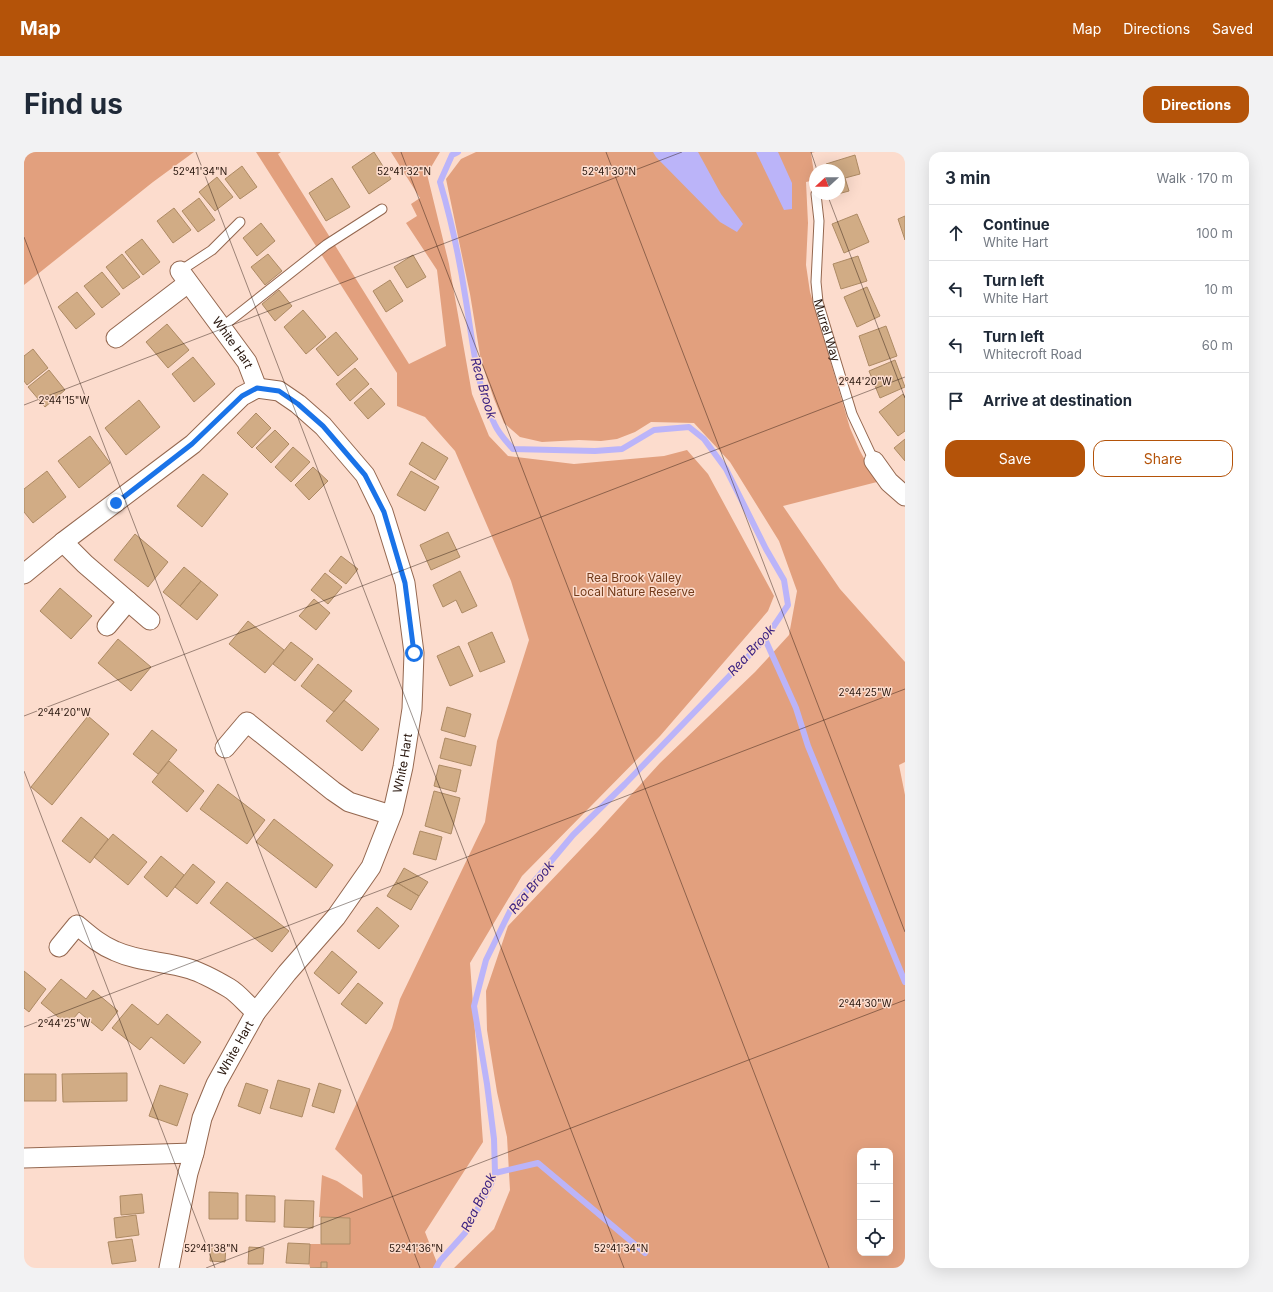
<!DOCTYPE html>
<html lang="en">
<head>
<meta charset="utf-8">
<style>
	body { margin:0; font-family:Inter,sans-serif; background:#f2f2f3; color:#1f2937 }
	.controls { position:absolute; right:12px; bottom:12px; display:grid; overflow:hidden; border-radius:8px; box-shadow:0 4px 16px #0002 }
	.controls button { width:36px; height:36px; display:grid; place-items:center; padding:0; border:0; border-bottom:1px solid #e0e1e3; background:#fff; color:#1f2937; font:20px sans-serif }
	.compass { position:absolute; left:785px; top:12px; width:36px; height:36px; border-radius:50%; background:#fff; box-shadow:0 4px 16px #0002; rotate:249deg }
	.stop { position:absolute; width:12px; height:12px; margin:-9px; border:3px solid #1a73e8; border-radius:50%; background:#fff }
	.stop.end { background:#1a73e8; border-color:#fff; box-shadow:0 1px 4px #0008 }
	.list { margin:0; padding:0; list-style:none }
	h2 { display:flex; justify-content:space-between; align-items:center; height:52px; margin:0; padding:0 16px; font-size:17px }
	h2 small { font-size:13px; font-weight:400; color:#747a83 }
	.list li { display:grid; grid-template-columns:26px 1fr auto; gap:12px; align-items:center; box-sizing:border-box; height:56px; padding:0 16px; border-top:1px solid #e0e1e3 }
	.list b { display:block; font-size:15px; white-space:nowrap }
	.list p { margin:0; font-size:13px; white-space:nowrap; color:#747a83 }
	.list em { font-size:13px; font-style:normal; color:#747a83 }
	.actions { display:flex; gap:8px; padding:12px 16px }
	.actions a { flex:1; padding:9px 0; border:1px solid #b45309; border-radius:12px; text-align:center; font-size:14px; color:#b45309 }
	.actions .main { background:#b45309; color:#fff }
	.icon { flex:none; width:22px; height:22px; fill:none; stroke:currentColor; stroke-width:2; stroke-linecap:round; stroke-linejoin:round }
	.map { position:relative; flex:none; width:881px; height:1116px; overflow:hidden; border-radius:12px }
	header { display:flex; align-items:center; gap:24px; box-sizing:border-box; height:56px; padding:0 20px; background:#b45309; color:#fff }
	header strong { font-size:19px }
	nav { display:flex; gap:22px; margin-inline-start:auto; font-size:14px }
	.intro { display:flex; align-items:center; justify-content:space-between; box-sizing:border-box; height:96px; padding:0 24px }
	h1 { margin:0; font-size:28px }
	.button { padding:10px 18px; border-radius:12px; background:#b45309; color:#fff; font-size:14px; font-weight:700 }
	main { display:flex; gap:24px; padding:0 24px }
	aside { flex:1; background:#fff; border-radius:12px; box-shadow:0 4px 16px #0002 }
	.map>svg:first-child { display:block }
</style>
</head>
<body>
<header>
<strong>Map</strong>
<nav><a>Map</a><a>Directions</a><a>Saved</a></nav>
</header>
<div class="intro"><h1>Find us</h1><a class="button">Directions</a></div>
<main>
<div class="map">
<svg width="881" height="1116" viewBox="0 0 881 1116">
	<rect width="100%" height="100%" fill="#fcdccd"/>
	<path fill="#e2a07e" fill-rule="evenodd" d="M0 0H170L129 30 0 133Z
		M232 0H257L254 2 385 212 422 194 413 118 382 71 393 64 387 52 396 46 367 0H416L403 22 425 112 448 242 465 284 484 304 550 312 640 304 663 298 684 322 750 444 744 459 636 584 498 724 446 811 459 990 401 1080 415 1116H303V1110H297V1116L286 1115 285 1112 286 1092H326V1066L295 1065 298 1023 313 1029 339 1046 338 1023 311 997 368 876 376 847 461 670 473 589 505 488 487 429 431 299 401 265 373 254V221Z
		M452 0H791L787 1 791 28 782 30 784 71 782 113 786 140 826 276 836 299 853 330 759 354 816 437 881 510V610L875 613 881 643V1116H430L470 1077 486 1038 483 985 473 940 463 878 462 839 484 774 574 679 636 611 731 520 765 483 773 439 755 389 706 310 670 271 627 270 611 280 593 287 577 289 555 288 518 290 496 285 480 271 470 247 457 209 446 142 422 27 437 7ZM836 999H866V1101H836Z"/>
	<path fill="#bbb4f9" d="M629 0H674L697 42 719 72 713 80 696 70 632 5Z
		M732 0H754L768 31V57L760 58Z"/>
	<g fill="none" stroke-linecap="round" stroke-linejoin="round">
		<path stroke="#bbb4f9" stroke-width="6" d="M741 487 772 556 784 594 881 830
			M471 1021 514 1011 621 1101
			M412 1116 416 1109 441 1081 467 1032 471 1021 470 987 463 932 450 854 462 808 487 757 549 683 601 632 741 487 764 453 760 428 742 397 702 317 680 287 665 275 630 278 598 297 571 299 489 297C483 290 475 282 471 273 452 236 448 183 441 143 435 104 427 67 416 30L428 3 434 0"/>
	</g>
	<path fill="#d1ac85" stroke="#ad8a64" d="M350 0 367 27 345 42 328 15Z
		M831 3 836 22 821 26 825 39 810 43V42H815V18H803L802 12Z
		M218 14 233 35 216 47 201 27Z
		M193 25 209 45 191 59 175 40Z
		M308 26 326 55 302 69 285 41Z
		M175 46 191 68 174 80 158 59Z
		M150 56 167 78 149 91 133 69Z
		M833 62 845 90 820 101 808 72Z
		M881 64V88L874 67Z
		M237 71 251 89 233 104 219 86Z
		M118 87 136 110 119 123 101 100Z
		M98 102 116 125 99 137 82 115Z
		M244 102 258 119 241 133 227 115Z
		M389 103 402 125 383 136 370 115Z
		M834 104 843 129 817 137 809 112Z
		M78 120 96 142 78 156 60 134Z
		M366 128 379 149 362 160 349 139Z
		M843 135 856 164 833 175 820 145Z
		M255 138 268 154 251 169 238 152Z
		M53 140 71 162 52 177 34 155Z
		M279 158 302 185 282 202 260 175Z
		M143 172 165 198 144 216 122 190Z
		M862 174 873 204 845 214 835 184Z
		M312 180 334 207 314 224 292 197Z
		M9 197 24 216 3 233 0 229V204Z
		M169 205 191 232 170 250 148 222Z
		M871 208 881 235 856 246 845 219Z
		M331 216 345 232 326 249 312 232Z
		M25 218 41 238 21 255 4 235Z
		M347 236 361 252 344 267 330 251Z
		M879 242 881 245V279L874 284 855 260Z
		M115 248 136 275 102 303 81 276Z
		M232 261 247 276 228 296 213 281Z
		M251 278 265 292 247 311 232 296Z
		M66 284 86 311 55 336 34 309Z
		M881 287V309L870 296Z
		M398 290 424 306 411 328 385 312Z
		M269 295 286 310 267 330 251 315Z
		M289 315 304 329 285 348 271 333Z
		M23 319 42 345 9 371 0 360V337Z
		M387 319 415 335 401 359 373 343Z
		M179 322 204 342 178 375 153 354Z
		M424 380 436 405 407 418 396 393Z
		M111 382 144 410 124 435 90 408Z
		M317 404 334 417 322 432 305 419Z
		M160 415 177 429 156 454 139 440Z
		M436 419 453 454 438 461 432 448 419 455 409 433Z
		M301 421 318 435 304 452 287 438Z
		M177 429 194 443 173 468 156 454Z
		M36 436 68 464 47 487 16 459Z
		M290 447 306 461 292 478 275 464Z
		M224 469 260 498 241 521 205 492Z
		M468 480 481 510 456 520 444 491Z
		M94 487 127 515 107 539 74 511Z
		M267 490 289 507 271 529 249 512Z
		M435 494 449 524 426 534 413 504Z
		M294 512 328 539 310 560 277 534Z
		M320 548 355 577 338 599 302 569Z
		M423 555 447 562 441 585 417 578Z
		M64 564 85 582 28 653 7 635Z
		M128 578 153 598 134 622 109 602Z
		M421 586 452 594 447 614 416 606Z
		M145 609 180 639 163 660 128 630Z
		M415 613 437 618 432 640 410 634Z
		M194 632 241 668 223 692 176 657Z
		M410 639 436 646 427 682 401 674Z
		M57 665 84 687 66 711 38 689Z
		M250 667 309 713 292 736 232 690Z
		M396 679 418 685 412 708 389 702Z
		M89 682 123 710 104 733 70 705Z
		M137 704 160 723 143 745 120 725Z
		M169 712 191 730 173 752 151 735Z
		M380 716 404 730 395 744 372 730Z
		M203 730 265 779 248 800 186 751Z
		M372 730 395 744 387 758 363 744Z
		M353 755 375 774 355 797 333 779Z
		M308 799 333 820 315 842 290 821Z
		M0 819 22 837 5 860 0 856Z
		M37 827 62 847 69 838 94 859 78 879 55 860 44 873 17 851Z
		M334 831 359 851 342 872 317 852Z
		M108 852 134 873 143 862 177 890 160 912 127 885 116 898 88 876Z
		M103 921V949L39 950 38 922Z
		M0 922H32V949H0Z
		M254 928 286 937 278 965 246 956Z
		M222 931 244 938 236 962 214 954Z
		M295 931 317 938 310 961 288 954Z
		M136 933 164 942 153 974 125 964Z
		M185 1040 214 1041V1067H185Z
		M118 1042 120 1061 97 1063 96 1044Z
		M222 1043 251 1044V1070L222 1069Z
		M261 1048 290 1049 289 1076 260 1075Z
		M112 1063 115 1083 92 1086 90 1066Z
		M297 1065 326 1066V1092H297Z
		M108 1087 112 1109 88 1112 84 1090Z
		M264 1091 286 1092 285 1112 262 1111Z
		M187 1092 202 1093 201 1110 186 1109Z
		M225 1095 240 1096 239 1112H224Z
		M297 1110H303V1116H286H297Z"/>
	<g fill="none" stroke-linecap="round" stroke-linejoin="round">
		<defs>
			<g id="lane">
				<path id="s1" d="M792 42 795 69 792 130 794 150 828 262 850 309"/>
				<path d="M156 119 188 98 216 70"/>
				<path d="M198 175 302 93 358 57"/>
			</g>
			<g id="street">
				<path id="s2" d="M156 119 223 210 233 236"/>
				<path d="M92 186 164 131"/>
				<path d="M850 309 865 330 881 344"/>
				<path d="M39 390 61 412 126 468"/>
				<path d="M0 422 39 390 169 292 218 244 233 236"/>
				<path d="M83 474 104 449"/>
				<path d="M201 596 223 570 309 639 325 650 367 663"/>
				<path d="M35 795 53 773C65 783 76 793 91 799 115 810 141 809 166 817 179 821 193 829 205 836 215 842 223 853 232 860"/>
				<path d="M0 1006 170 1001"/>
				<path id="s3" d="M145 1116 164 1021 170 1001 178 966 192 932 232 860 263 821 312 765 347 715 369 659 379 615 388 557 390 501 381 431 359 360 341 323 299 274 274 252 255 239 233 236"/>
			</g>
		</defs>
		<use href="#lane" stroke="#94674f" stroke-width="11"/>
		<use href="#street" stroke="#94674f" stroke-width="21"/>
		<use href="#lane" stroke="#fff" stroke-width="9"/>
		<use href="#street" stroke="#fff" stroke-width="19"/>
	</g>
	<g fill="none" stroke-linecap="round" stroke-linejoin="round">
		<path stroke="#1a73e8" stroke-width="5" d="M92 351 168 292 218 244 233 236 255 239 274 252 299 274 341 323 360 360 381 431 390 501"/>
	</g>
	<path fill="none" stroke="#28160d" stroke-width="1" stroke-opacity="0.45" d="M172 0 600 1116M377 0 805 1116M582 0 881 780M787 0 793 18M803 42 881 246M0 85 396 1116M0 253 658 0M0 564 881 225M0 619 191 1116M0 875 881 537M182 1116 881 848"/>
	<g text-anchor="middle" stroke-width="3" stroke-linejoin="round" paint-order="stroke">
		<g font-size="12" fill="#28160d" stroke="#fcdccd">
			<text dy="4" stroke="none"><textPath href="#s1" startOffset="138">Murrel Way</textPath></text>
			<text dy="4" stroke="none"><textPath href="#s2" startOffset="89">White Hart</textPath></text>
			<text dy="4" stroke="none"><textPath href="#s3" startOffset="567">White Hart</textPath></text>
			<text dy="4" stroke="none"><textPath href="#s3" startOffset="231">White Hart</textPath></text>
		</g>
		<g font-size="12" fill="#733b1a" stroke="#fcdccd">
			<text x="610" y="430">Rea Brook Valley<tspan x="610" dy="14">Local Nature Reserve</tspan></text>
		</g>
		<g font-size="13" font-style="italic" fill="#3c2282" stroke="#fcdccd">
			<text transform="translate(460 236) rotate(74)" y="5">Rea Brook</text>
			<text transform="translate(727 498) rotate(-48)" y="5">Rea Brook</text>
			<text transform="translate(507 735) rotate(-51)" y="5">Rea Brook</text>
			<text transform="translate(454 1050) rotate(-64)" y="5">Rea Brook</text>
		</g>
	</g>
	<g font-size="10" text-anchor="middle" fill="#28160d" stroke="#fcdccd" stroke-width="3" stroke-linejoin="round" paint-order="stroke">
		<text x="176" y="23">52°41'34"N</text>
		<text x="380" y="23">52°41'32"N</text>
		<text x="585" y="23">52°41'30"N</text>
		<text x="841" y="233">2°44'20"W</text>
		<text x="40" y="252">2°44'15"W</text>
		<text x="841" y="544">2°44'25"W</text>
		<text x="40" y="564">2°44'20"W</text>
		<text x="841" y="855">2°44'30"W</text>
		<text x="40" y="875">2°44'25"W</text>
		<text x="187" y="1100">52°41'38"N</text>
		<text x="392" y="1100">52°41'36"N</text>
		<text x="597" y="1100">52°41'34"N</text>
	</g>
</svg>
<div class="controls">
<button>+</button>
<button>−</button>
<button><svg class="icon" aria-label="locate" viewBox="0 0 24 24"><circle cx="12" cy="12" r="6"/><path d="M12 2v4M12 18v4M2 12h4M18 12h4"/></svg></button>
</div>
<svg class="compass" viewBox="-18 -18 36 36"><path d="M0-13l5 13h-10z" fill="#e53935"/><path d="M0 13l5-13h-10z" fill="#747a83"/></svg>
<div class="stop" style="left:390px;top:501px"></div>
<div class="stop end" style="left:92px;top:351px"></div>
</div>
<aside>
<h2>3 min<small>Walk · 170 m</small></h2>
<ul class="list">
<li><svg class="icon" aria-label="ahead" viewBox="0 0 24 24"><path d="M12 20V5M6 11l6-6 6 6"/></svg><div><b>Continue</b><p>White Hart</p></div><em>100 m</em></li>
<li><svg class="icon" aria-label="left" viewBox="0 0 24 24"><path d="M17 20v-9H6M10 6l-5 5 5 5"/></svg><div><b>Turn left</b><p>White Hart</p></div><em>10 m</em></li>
<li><svg class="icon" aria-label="left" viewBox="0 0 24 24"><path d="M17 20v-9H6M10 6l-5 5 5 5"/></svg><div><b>Turn left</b><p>Whitecroft Road</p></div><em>60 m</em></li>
<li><svg class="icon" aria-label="arrive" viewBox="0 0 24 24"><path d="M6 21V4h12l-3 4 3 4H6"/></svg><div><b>Arrive at destination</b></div></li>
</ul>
<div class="actions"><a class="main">Save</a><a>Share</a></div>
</aside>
</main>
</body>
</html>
